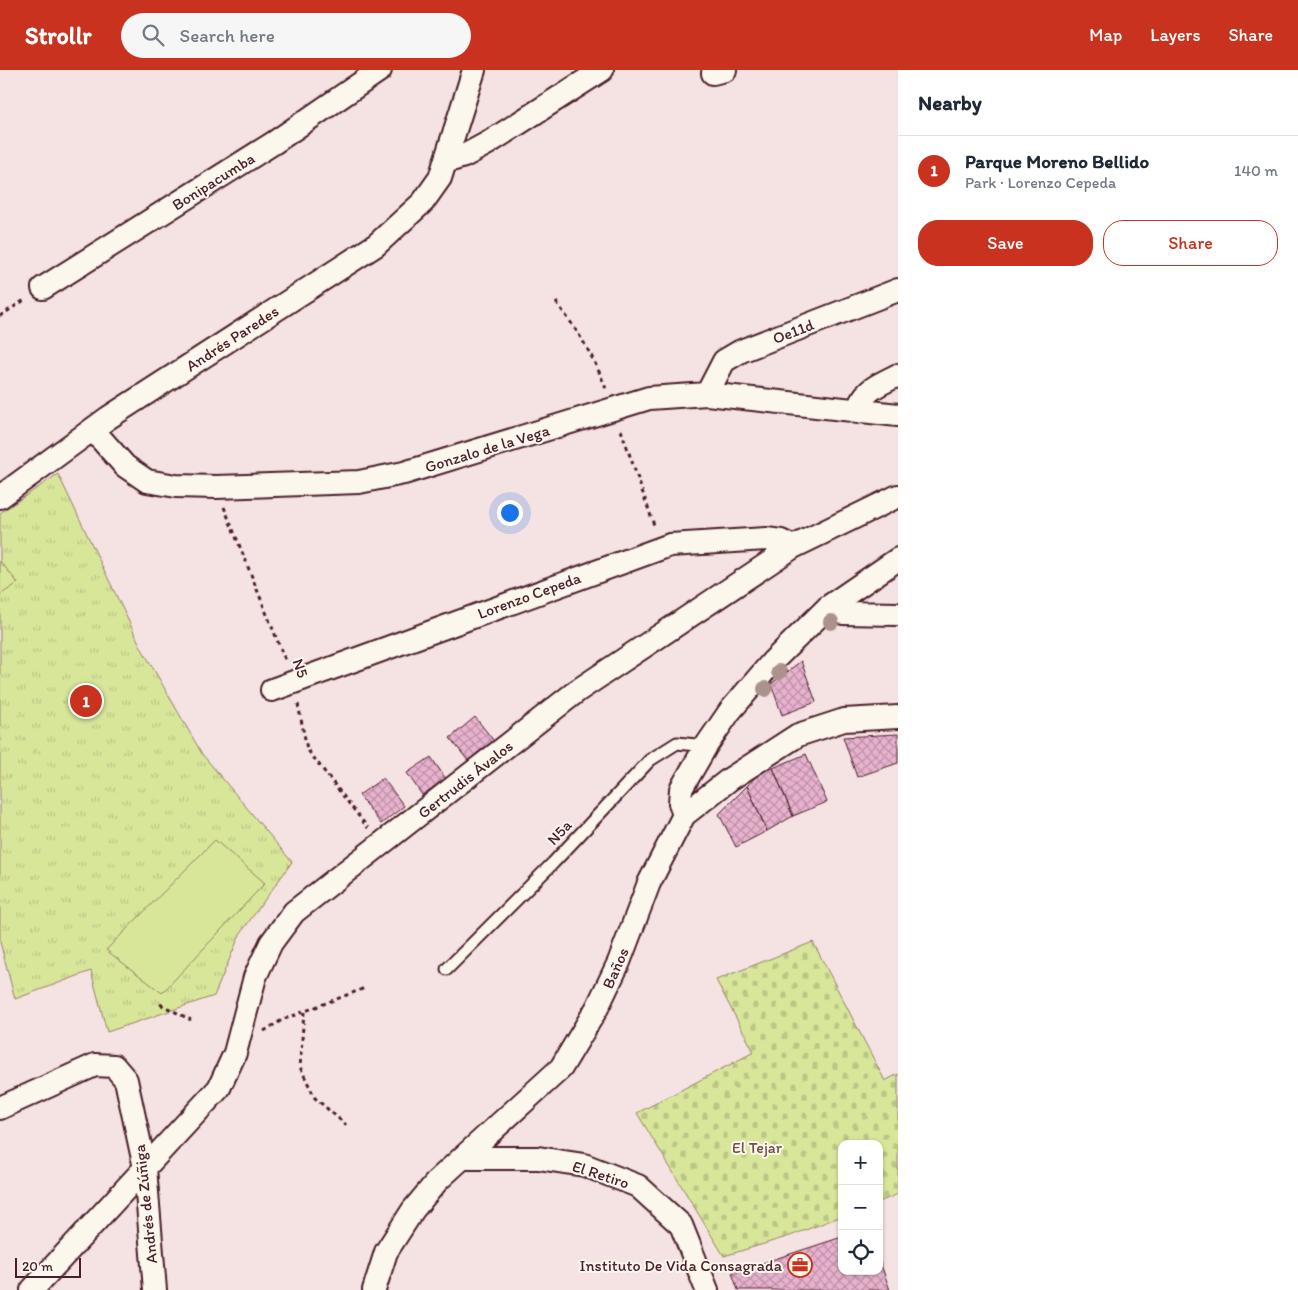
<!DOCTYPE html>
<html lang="en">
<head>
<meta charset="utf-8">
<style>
	body { margin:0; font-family:Itim,sans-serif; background:#f6f6f7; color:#1f2937 }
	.controls { position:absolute; right:15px; bottom:15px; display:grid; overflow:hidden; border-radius:10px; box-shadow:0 1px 4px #0004 }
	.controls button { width:45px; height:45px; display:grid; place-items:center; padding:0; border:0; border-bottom:1px solid #e0e1e3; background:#fff; color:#1f2937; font:25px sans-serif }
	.scale { position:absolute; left:15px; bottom:12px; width:66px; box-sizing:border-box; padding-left:5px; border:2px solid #4a1f2b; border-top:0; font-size:14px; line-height:18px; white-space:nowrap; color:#4a1f2b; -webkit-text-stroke:4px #fbf7ec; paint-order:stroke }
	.you { position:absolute; left:509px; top:442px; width:18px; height:18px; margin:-12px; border:4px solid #fff; border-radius:50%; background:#1a73e8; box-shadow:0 0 0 8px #1a73e833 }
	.badge { display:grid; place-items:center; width:32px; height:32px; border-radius:50%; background:#c8321e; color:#fff; font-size:16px; font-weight:700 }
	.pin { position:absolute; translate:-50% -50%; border:2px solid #fff; box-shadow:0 1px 5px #0006 }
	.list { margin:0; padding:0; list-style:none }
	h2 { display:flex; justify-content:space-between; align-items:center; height:65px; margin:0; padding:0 20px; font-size:21px }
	h2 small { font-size:16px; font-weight:400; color:#747a83 }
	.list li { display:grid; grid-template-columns:32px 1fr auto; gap:15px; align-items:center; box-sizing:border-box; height:70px; padding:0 20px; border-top:1px solid #e0e1e3 }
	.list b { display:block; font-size:19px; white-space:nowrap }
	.list p { margin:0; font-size:16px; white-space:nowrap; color:#747a83 }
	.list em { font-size:16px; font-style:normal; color:#747a83 }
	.actions { display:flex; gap:10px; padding:15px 20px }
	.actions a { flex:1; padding:11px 0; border:1px solid #c8321e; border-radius:20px; text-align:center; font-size:18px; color:#c8321e }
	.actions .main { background:#c8321e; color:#fff }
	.icon { flex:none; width:28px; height:28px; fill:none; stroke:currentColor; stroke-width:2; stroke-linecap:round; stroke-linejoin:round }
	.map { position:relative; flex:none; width:898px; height:1220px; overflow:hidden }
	header { display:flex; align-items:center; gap:30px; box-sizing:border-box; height:70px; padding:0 25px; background:#c8321e; color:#fff }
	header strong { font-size:24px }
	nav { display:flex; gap:28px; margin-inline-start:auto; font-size:18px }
	.search { width:350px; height:45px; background:#f6f6f7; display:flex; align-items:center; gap:12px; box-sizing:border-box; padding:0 18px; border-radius:28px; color:#747a83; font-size:19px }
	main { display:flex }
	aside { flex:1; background:#fff }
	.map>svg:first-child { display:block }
</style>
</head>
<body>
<header>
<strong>Strollr</strong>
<div class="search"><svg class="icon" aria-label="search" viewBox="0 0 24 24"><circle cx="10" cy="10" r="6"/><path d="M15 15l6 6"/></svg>Search here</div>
<nav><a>Map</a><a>Layers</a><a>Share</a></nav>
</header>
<main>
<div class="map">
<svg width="898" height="1220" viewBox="0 0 898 1220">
	<defs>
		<pattern id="grass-tufts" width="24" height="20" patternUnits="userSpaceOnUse" patternTransform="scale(1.25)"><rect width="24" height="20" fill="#d8e69a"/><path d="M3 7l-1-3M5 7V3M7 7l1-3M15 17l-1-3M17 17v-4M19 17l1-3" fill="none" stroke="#bbc585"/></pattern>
		<pattern id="cemetery-stones" width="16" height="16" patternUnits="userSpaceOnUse" patternTransform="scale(1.25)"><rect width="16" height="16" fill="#d8e69a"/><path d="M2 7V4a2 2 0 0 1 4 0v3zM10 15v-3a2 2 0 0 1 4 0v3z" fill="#bbc585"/></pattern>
		<pattern id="building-cross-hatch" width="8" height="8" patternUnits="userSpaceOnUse" patternTransform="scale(1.25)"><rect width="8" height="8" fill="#e7b2cd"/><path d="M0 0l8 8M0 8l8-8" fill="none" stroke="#bd90a7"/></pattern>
	</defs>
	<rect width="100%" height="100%" fill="#f5e2e3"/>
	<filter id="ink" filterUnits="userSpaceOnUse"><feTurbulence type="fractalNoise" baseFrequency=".02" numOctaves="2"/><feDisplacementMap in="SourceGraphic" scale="10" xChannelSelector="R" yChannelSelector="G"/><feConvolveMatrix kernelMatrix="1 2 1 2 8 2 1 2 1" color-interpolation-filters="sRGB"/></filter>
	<g filter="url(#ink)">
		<path fill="url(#grass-tufts)" stroke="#918262" d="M58 404 141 577 202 684 292 792 240 864 214 926 107 962 91 901 15 929 0 872V443Z"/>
		<path fill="url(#cemetery-stones)" stroke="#918262" d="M813 872 885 1011 898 1004V1124L879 1132V1074H842V1146L790 1166 724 1186 637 1043 754 982 716 910Z"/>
		<path fill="#d8e69a" stroke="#918262" d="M0 491 18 513 0 525Z
			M215 770 265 813 162 923 106 880Z"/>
		<path fill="url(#building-cross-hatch)" stroke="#4a1f2b" d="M801 591 816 632 782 645 771 614Z
			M475 647 494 671 469 692 450 668Z
			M898 664V693L857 707 843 667Z
			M806 684 827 732 793 746 773 698Z
			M431 687 446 709 422 725 407 703Z
			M773 698 793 746 767 761 747 716 760 702Z
			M383 708 404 736 381 754 359 725Z
			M747 716 767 761 736 777 719 744Z
			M842 1167V1201H879V1189L890 1220H738L732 1203Z"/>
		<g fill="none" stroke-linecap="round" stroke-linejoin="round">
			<defs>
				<path id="service" d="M447 899 553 793 650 690 677 673 706 676"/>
				<path id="minor" d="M713 3 725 0
					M445 92 464 86 488 73 602 0
					M43 218 275 72 380 0
					M707 324 724 291 741 281 898 220
					M857 342C863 319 879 315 898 305
					M93 360 125 396 147 411 176 416 216 417 359 412 404 403 649 328 707 324 898 345
					M0 427 108 348 376 175 423 132 440 108 474 0
					M828 537 843 543 898 544
					M272 620 670 475 766 469 781 471 793 477
					M684 745 680 733 681 719 706 676 730 641 773 591 828 537 898 489
					M0 1038 95 995 114 996 126 1010 145 1098 155 1220
					M465 1088H538L584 1095 638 1116 681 1155 707 1220
					M32 1220 219 1018 235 983 255 907 271 873 294 842 577 621 793 477 898 426
					M374 1220 386 1182 413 1140 438 1110 561 998 597 938 619 892 649 813 684 745 730 709 798 665 844 650 898 647"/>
			</defs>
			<use href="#service" stroke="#4a1f2b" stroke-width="15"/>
			<use href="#minor" stroke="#4a1f2b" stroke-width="26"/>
			<path stroke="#4a1f2b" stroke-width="3" stroke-dasharray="4 4" stroke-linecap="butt" d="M556 232C577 260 594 286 606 319
				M0 246 26 229
				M621 360 655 458
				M224 437 286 592
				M298 634 307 679 368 758
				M160 934 191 950
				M304 942 300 997 315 1028 346 1055
				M264 961 282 950 365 918"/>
			<use href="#service" stroke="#fbf7ec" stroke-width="11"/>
			<use href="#minor" stroke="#fbf7ec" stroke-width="22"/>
		</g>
		<g fill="#ab928d">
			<circle cx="831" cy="552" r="8"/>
			<circle cx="779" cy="602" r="8"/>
			<circle cx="765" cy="619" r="8"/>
		</g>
	</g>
	<defs>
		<symbol id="office-ring" viewBox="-11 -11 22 22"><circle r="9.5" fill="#fbf7ec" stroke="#c8321e" stroke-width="1.5"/><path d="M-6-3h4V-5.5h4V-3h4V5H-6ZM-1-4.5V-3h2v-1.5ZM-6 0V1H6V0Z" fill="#c8321e"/></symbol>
	</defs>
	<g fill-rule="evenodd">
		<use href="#office-ring" x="786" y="1181" width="28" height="28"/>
	</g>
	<g text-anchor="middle" stroke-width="4" stroke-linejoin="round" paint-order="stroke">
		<g font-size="16" fill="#4a1f2b" stroke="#fbf7ec">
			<text transform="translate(213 111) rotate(-32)" y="6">Bonipacumba</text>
			<text transform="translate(793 261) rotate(-21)" y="6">Oe11d</text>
			<text transform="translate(232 268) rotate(-33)" y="6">Andrés Paredes</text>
			<text transform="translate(487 378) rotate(-17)" y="6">Gonzalo de la Vega</text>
			<text transform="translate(529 525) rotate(-20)" y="6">Lorenzo Cepeda</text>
			<text transform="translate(301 598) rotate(71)" y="6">N5</text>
			<text transform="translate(465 709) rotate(-38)" y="6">Gertrudis Ávalos</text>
			<text transform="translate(559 762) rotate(-47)" y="6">N5a</text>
			<text transform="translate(615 898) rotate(-66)" y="6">Baños</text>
			<text transform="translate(601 1104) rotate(18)" y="6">El Retiro</text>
			<text transform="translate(145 1134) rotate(-96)" y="6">Andrés de Zúñiga</text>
		</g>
		<g font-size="16" fill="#6e5147" stroke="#fbf7ec">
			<text x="757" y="1083">El Tejar</text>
		</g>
		<g font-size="16" fill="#4a1f2b" stroke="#fbf7ec" text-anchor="end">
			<text x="782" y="1201">Instituto De Vida Consagrada</text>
		</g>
	</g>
</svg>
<div class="controls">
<button>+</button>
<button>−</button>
<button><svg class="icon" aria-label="locate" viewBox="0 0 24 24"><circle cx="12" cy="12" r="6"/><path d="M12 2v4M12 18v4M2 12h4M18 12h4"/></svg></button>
</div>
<div class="scale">20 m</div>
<div class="you"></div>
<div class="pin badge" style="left:86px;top:631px">1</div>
</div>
<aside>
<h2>Nearby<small></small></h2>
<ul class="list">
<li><span class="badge">1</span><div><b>Parque Moreno Bellido</b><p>Park · Lorenzo Cepeda</p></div><em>140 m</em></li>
</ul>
<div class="actions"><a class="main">Save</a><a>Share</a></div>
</aside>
</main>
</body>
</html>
